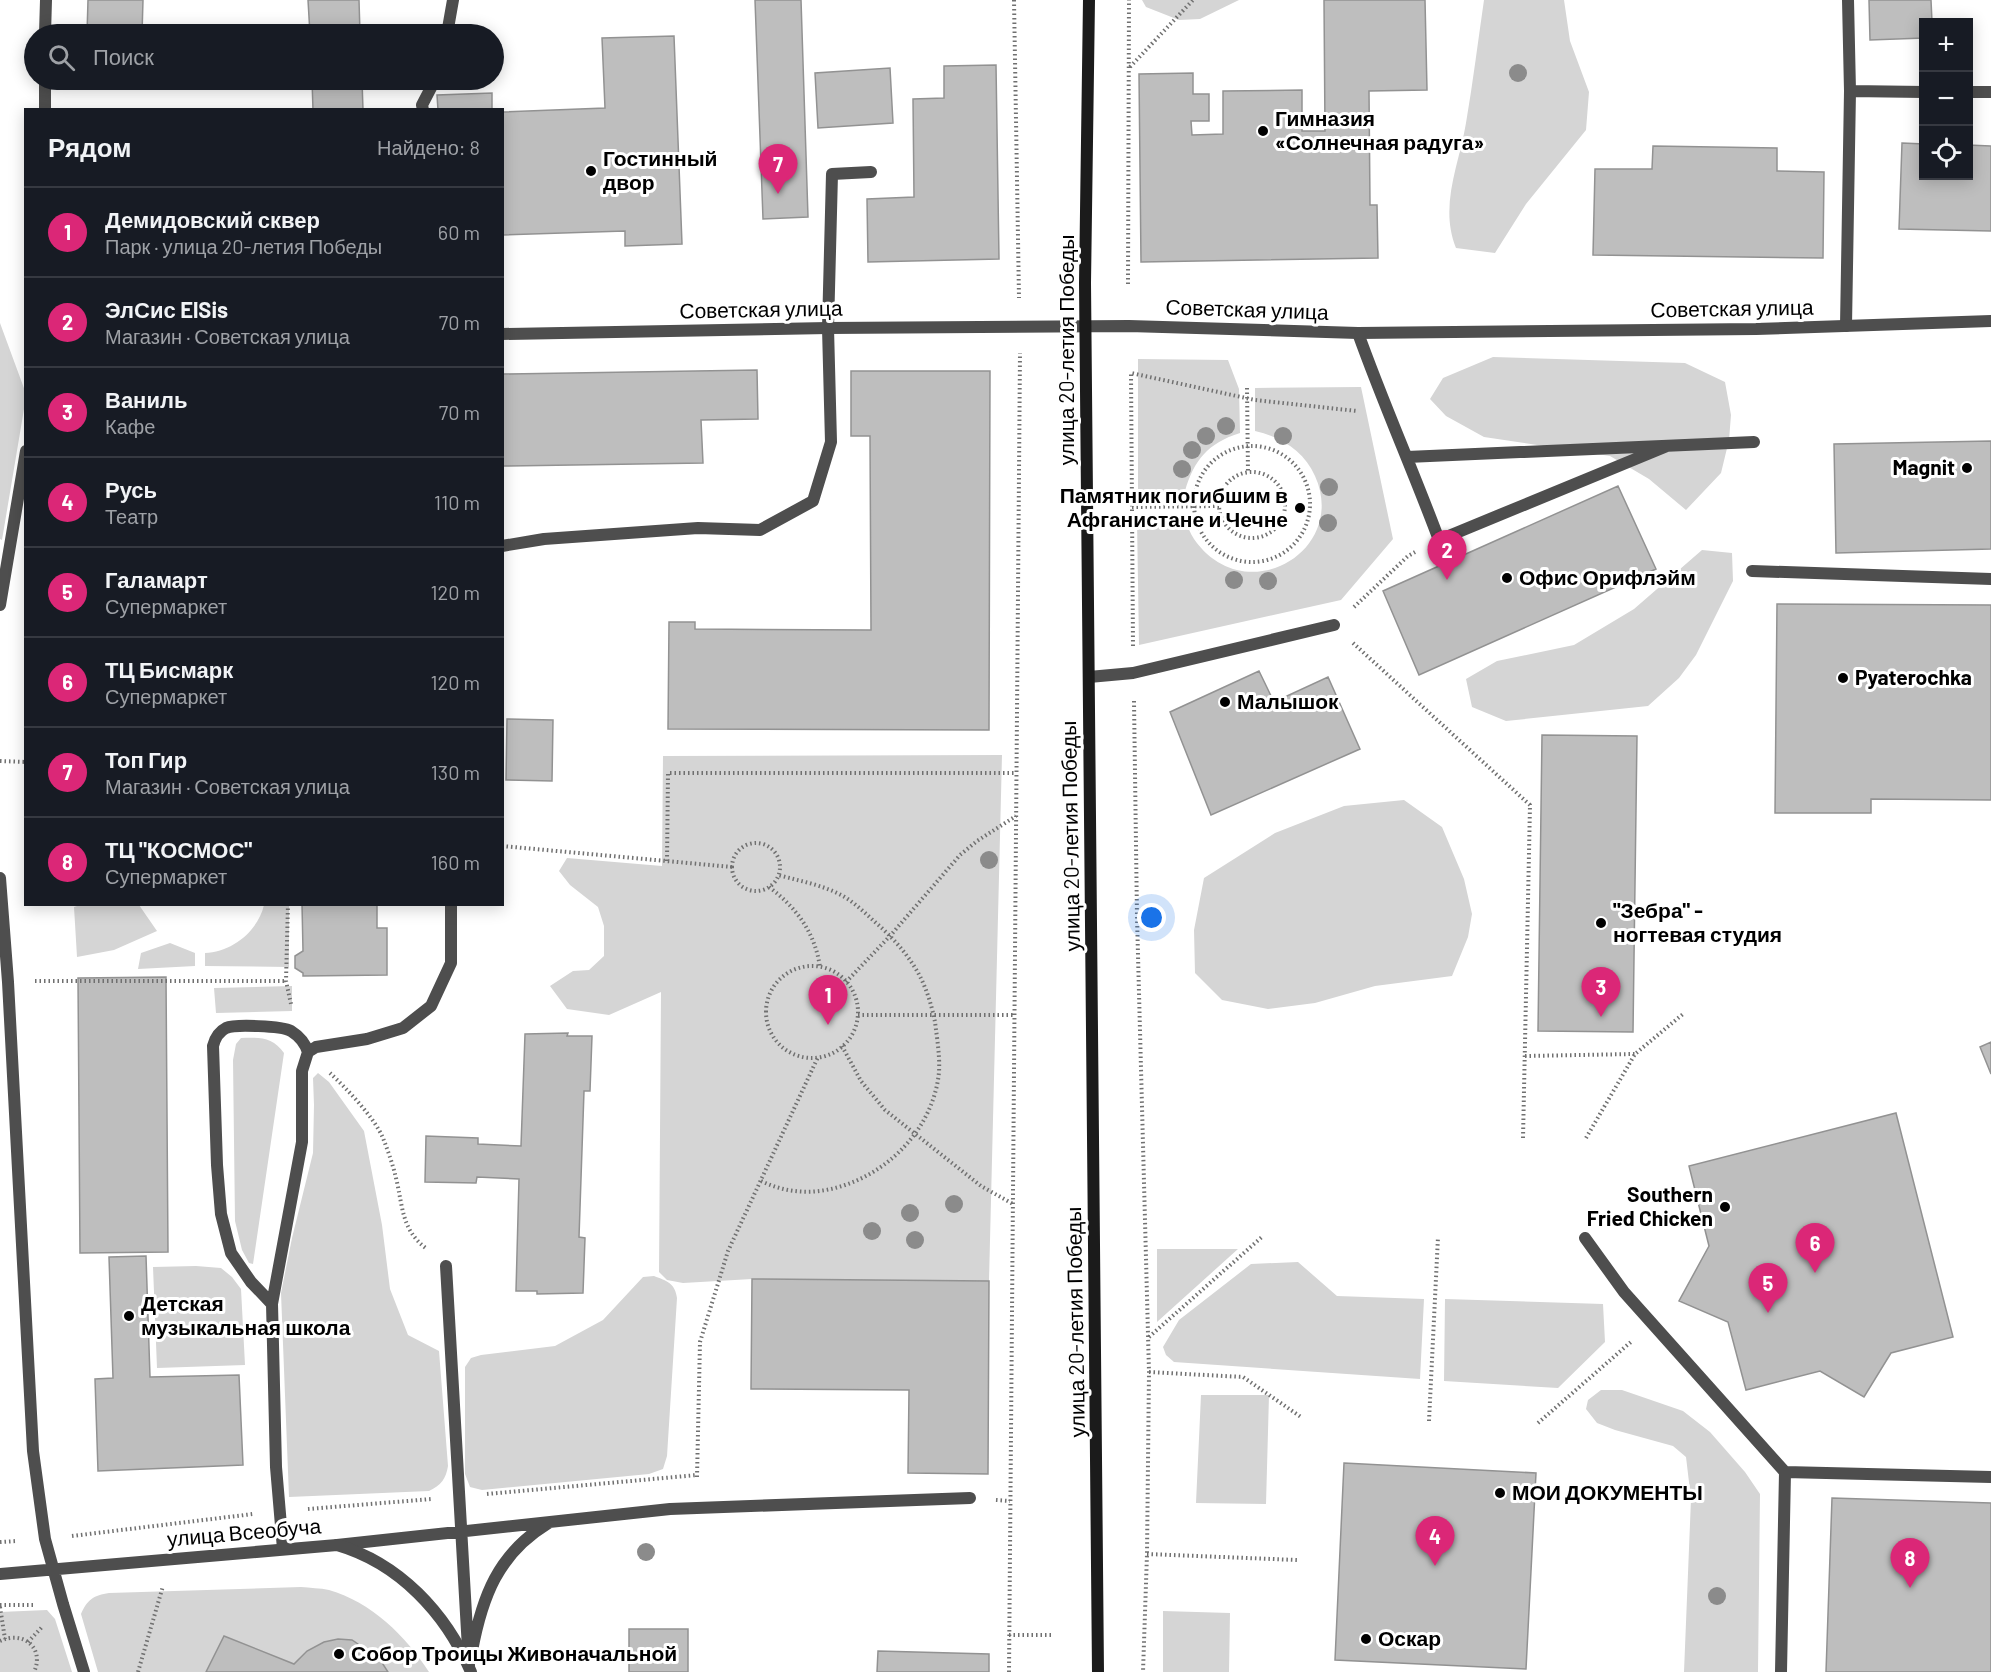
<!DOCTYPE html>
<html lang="ru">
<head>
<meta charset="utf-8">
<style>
	body { margin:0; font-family:Barlow,sans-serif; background:#20242c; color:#f1f3f6 }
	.controls { position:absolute; right:18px; top:18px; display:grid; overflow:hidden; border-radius:0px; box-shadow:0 3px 15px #0003 }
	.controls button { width:54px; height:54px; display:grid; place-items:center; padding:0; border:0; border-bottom:2px solid #363941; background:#171b24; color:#f1f3f6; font:30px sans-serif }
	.you { position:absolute; left:1152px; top:918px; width:21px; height:21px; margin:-15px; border:4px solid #fff; border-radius:50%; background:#1a73e8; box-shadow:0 0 0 9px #1a73e833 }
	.badge { display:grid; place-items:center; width:39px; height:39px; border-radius:50%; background:#db2777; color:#fff; font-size:20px; font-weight:700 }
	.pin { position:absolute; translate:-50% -50px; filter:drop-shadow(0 2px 3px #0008) }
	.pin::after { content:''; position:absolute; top:32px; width:21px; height:18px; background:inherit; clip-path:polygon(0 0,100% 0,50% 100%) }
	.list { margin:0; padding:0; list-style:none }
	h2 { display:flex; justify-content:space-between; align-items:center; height:78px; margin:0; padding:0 24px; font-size:26px }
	h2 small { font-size:20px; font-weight:400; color:#9ea1a6 }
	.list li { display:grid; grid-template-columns:39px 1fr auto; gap:18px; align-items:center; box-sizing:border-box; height:90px; padding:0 24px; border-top:2px solid #363941 }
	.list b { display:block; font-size:22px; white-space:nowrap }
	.list p { margin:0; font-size:20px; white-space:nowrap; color:#9ea1a6 }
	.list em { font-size:20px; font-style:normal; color:#9ea1a6 }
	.icon { flex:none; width:33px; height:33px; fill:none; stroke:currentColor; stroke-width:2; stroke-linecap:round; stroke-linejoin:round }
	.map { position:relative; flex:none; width:1991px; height:1672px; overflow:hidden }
	.search { position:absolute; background:#171b24; box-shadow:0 3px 15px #0003; left:24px; top:24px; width:480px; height:66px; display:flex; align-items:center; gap:15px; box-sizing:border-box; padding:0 21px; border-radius:33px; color:#9ea1a6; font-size:22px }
	.panel { position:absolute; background:#171b24; box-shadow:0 3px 15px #0003; left:24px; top:108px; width:480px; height:798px; border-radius:0px }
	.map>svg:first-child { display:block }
</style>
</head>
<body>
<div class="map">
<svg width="1991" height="1672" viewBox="0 0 1991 1672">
	<rect width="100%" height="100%" fill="#fff"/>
	<path fill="#d5d5d5" d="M1142 0H1239L1200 19 1179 20 1146 7Z
		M1484 0H1564L1570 41 1589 92 1586 130 1526 204 1495 253 1456 248C1439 206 1459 165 1466 123 1473 82 1478 41 1484 0Z
		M0 323 25 391V403L2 540 0 539Z
		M1493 357 1685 363 1725 382 1731 415 1729 440 1721 473 1686 510 1649 479 1610 456 1484 437 1446 416 1430 399 1443 378Z
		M1138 359 1228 360 1239 389 1240 433C1208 443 1194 460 1185 491L1138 493Z
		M1361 387 1393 539 1341 600 1139 645 1137 520 1185 518C1187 525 1190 533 1194 539 1245 612 1349 551 1315 476 1304 451 1281 437 1255 431V388Z
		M1702 550 1732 553 1733 581 1696 655 1679 678 1648 706 1506 721 1472 707 1466 679 1497 661 1574 645 1634 609Z
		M1002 755 989 1281 752 1279 683 1283 667 1280 659 1272 661 992 609 1015 567 1009 550 986 573 971 589 970 604 956V926L598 907 570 885 559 871 567 858 662 866 663 756Z
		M1404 800 1442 827 1464 879 1472 914 1468 937 1452 976 1375 986 1315 1003 1268 1009 1222 1000 1195 973 1194 930 1204 878 1275 833 1344 806Z
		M83 904 139 905 157 931 114 950 77 957 74 907Z
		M264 905H289V967L205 966V953C232 952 258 931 264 905Z
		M170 943 195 953V966L138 969 141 953Z
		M292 986V1011L216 1013 214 988Z
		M241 1038C259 1037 273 1037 284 1053L253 1264 249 1263 242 1250 235 1221 233 1060 236 1044Z
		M318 1073 329 1082 364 1131 382 1225 390 1289 408 1335 439 1351 448 1466C446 1479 441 1485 429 1491L289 1497 281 1293 292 1238 313 1153 314 1105 313 1078Z
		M1157 1249H1238L1157 1322Z
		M1298 1262 1337 1296 1424 1299 1420 1379 1174 1362 1166 1355 1163 1347 1179 1320 1251 1264Z
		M196 1266 221 1268 232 1277 241 1289 245 1365 157 1368 153 1267Z
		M654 1276C667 1281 675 1283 677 1298L667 1456 663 1469 649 1474 482 1490 470 1487 465 1474V1367L471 1358 481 1355 555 1346 603 1320 643 1277Z
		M1445 1299 1603 1304 1605 1342 1558 1388 1444 1381Z
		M1601 1390H1622L1683 1411 1710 1432 1745 1472 1760 1494 1758 1672H1684L1691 1499 1686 1457 1673 1446 1615 1430 1597 1423 1586 1409 1588 1400Z
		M1201 1395H1269L1266 1504 1196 1503Z
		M301 1587C310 1588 320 1588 329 1590 371 1602 406 1636 429 1672H388C362 1630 328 1630 294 1664L224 1636 206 1672H98L81 1614C87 1600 94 1595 109 1593Z
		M47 1610 55 1619 72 1672H0V1612Z
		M1163 1611 1230 1613 1229 1672H1163Z"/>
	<path fill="#bebebe" stroke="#929292" stroke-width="1.5" d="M88 0H143L142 34H87Z
		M308 0H359L360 34H310Z
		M755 0H801L808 217 763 219Z
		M1324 0H1425L1427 90 1369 91 1370 205H1377L1378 258 1141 262 1139 74 1193 73V94H1209V121H1191L1192 135 1223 134V91L1302 90V131H1325Z
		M1869 0H1931L1932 22H1924V38L1870 40Z
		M309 27V34H223L222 30Z
		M674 36 682 244 625 246V231L502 235V112L605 108 602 38Z
		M996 65 999 259 868 262 867 199 914 197 913 99 944 98V66Z
		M890 68 893 123 818 128 815 73Z
		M312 80H362L363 110H313Z
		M492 93V110H438L437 95Z
		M1902 143 1924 144V176H1968V145L1991 146V231L1899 229Z
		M1653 146 1777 148V171L1824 172 1823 258 1593 255 1595 169H1652Z
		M757 370 758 419 701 420 703 463 502 466V374Z
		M851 371H990L989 730 668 729 669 622H695V629L871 630 870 436H851Z
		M1991 441V549L1836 553 1834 444Z
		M1618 486 1656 569 1419 675 1383 591Z
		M1777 604 1991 605V800L1871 799V813H1775Z
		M1259 671 1274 702 1328 677 1360 749 1211 815 1170 712Z
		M507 719 553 720 552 781 506 780Z
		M1542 735 1637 736 1633 1032 1538 1031Z
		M302 904H377V928H387V975L303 976V973L295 968V956L303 951Z
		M166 977 168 1252 80 1253 78 978Z
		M568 1033 567 1036H592L590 1091H584L579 1237 585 1238 583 1293 537 1294V1291H516L519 1179 477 1177 476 1183 425 1182 426 1136 478 1138V1144L521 1146 525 1034Z
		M1991 1042V1074L1980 1047Z
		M1896 1113 1953 1337 1891 1353 1864 1397 1820 1371 1746 1390 1728 1322 1679 1301 1709 1246 1689 1166Z
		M146 1256 150 1377 239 1375 243 1465 98 1471 95 1379 113 1378 109 1257Z
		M752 1279 989 1281 988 1474 908 1473 909 1390 751 1389Z
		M1344 1463 1536 1473 1526 1669 1335 1660Z
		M1832 1498 1991 1503V1672H1826Z
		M629 1629H688V1672H629Z
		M224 1636 294 1664 307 1651 324 1642 338 1639 352 1640 379 1658 388 1672H206Z
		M878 1651 989 1654V1672H877Z"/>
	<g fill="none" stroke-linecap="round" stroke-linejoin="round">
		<path stroke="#707070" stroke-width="4" stroke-dasharray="1.5 3" stroke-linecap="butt" d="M1014 0 1019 298
			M1130 67 1193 0
			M1128 284 1129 0
			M1247 388 1248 473
			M1194 504a58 58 0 1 1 116 0a58 58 0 1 1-116 0Z
			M1219 505a33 33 0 1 1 66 0a33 33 0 1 1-66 0Z
			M1132 507 1219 506
			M1354 607 1408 556 1415 552
			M1353 643 1530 805 1523 1138
			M1133 646 1131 373 1255 400 1357 411
			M1134 701 1137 917 1149 1372 1147 1554 1143 1672
			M0 761 26 762
			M732 867a24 24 0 1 1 48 0a24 24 0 1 1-48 0Z
			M502 846 732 867
			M667 861 668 773H1016
			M769 887C797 908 815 933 820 967
			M288 904 286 981 291 1004
			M766 1012a46 46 0 1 1 92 0a46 46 0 1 1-92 0Z
			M35 981H286
			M846 982 890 936 960 855 977 841 1016 816
			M858 1015H1014
			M842 1046 861 1081 885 1110 981 1186 1013 1204
			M1525 1056 1635 1054
			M330 1073C347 1089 374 1117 383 1138 388 1151 393 1165 396 1178 403 1206 401 1230 427 1249
			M1586 1138 1635 1054 1683 1014
			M761 1181C788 1194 816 1195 845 1185 893 1169 934 1125 939 1072 940 1056 937 1038 935 1022 931 1002 924 980 912 963 902 948 889 934 875 922 865 913 855 903 843 896 823 885 800 881 778 875
			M1149 1337 1263 1236
			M1149 1372 1243 1377 1301 1417
			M1429 1421 1438 1237
			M1538 1423 1632 1341
			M697 1477 700 1342 728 1251 818 1057
			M487 1494 697 1475
			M996 1500 1010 1501
			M308 1509 432 1499
			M72 1536 253 1514
			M0 1542 17 1541
			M1147 1554 1297 1560
			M0 1605H35
			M0 1607 5 1639
			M1009 1635H1051
			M0 1641C23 1630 45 1648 34 1672
			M28 1642 42 1627
			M138 1672 163 1586
			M1009 1672 1020 353"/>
		<path stroke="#4e4e4e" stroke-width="12" d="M1848 0 1850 91
			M447 34 453 0
			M1968 92H1991
			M423 110 422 105 435 80
			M1846 326 1850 91 1924 92
			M1358 333C1383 403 1413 470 1439 540L1667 446
			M1407 457 1754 442
			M502 546 544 539 698 528 760 530 813 501 831 442 828 328 832 174 871 172
			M1752 571 1991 579
			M1089 677 1133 673 1334 625
			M1585 1238 1624 1292 1785 1472 1781 1672
			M446 1266 469 1666
			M272 1304 251 1282 231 1253 221 1214 217 1165 213 1046C215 1038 218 1032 226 1028 235 1024 282 1026 291 1031 299 1036 305 1043 308 1052
			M1785 1472 1991 1477
			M337 1545 670 1509 970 1498
			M283 1549 276 1467 272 1304 302 1142V1071L308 1052 316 1047 367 1039 403 1028 431 1006 451 963V904
			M472 1651C482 1597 498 1554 547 1524"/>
		<path stroke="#4e4e4e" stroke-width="12" d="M45 34 46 0
			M45 110V80
			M502 334 828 328 1129 326 1358 333 1756 329 1991 321
			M0 605 26 451
			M0 878 8 982 33 1451 45 1539 63 1604 84 1672
			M0 1574 337 1545C399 1563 446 1613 471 1672"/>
		<path stroke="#1b1b1b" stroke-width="12" d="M1089 0 1085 283 1098 1672"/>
	</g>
	<g fill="#8b8b8b">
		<circle cx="1518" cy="73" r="9"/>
		<circle cx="1226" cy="426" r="9"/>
		<circle cx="1206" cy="436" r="9"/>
		<circle cx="1283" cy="436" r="9"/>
		<circle cx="1192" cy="450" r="9"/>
		<circle cx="1182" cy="469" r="9"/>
		<circle cx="1329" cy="487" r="9"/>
		<circle cx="1328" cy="523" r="9"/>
		<circle cx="1234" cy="580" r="9"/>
		<circle cx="1268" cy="581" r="9"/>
		<circle cx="989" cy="860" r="9"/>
		<circle cx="954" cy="1204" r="9"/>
		<circle cx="910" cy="1213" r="9"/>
		<circle cx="872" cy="1231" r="9"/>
		<circle cx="915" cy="1240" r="9"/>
		<circle cx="646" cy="1552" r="9"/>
		<circle cx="1717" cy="1596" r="9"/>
	</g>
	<g fill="#000" stroke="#fff" stroke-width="2">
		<circle cx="1263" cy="131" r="6"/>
		<circle cx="591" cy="171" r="6"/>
		<circle cx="1967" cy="468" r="6"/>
		<circle cx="1300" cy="508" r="6"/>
		<circle cx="1507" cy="578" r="6"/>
		<circle cx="1843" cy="678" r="6"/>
		<circle cx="1225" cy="702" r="6"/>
		<circle cx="1601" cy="923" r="6"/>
		<circle cx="1725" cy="1207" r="6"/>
		<circle cx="129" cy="1316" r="6"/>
		<circle cx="1500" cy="1493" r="6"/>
		<circle cx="1366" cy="1639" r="6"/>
		<circle cx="339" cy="1654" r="6"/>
	</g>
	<g text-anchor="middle" stroke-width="6" stroke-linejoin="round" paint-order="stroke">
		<g font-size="21" font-weight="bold" fill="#000" stroke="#fff" text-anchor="start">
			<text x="1275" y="126">Гимназия<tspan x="1275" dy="24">«Солнечная радуга»</tspan></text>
			<text x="603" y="166">Гостинный<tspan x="603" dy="24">двор</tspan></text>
			<text x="1955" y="475" text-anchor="end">Magnit</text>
			<text x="1288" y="503" text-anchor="end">Памятник погибшим в<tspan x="1288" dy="24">Афганистане и Чечне</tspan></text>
			<text x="1519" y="585">Офис Орифлэйм</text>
			<text x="1855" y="685">Pyaterochka</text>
			<text x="1237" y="709">Малышок</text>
			<text x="1613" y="918">"Зебра" -<tspan x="1613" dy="24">ногтевая студия</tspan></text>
			<text x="1713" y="1202" text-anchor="end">Southern<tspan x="1713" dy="24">Fried Chicken</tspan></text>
			<text x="141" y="1311">Детская<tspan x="141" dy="24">музыкальная школа</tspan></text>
			<text x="1512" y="1500">МОИ ДОКУМЕНТЫ</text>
			<text x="1378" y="1646">Оскар</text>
			<text x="351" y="1661">Собор Троицы Живоначальной</text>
		</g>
		<g font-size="21" fill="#000" stroke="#fff">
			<text transform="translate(1732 309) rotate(-1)" y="7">Советская улица</text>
			<text transform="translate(761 310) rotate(-1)" y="7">Советская улица</text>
			<text transform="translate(1247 310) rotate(2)" y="7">Советская улица</text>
			<text transform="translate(1067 350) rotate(-90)" y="7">улица 20-летия Победы</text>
			<text transform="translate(1071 836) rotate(-91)" y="7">улица 20-летия Победы</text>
			<text transform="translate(1076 1322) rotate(-91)" y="7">улица 20-летия Победы</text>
			<text transform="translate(244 1533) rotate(-5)" y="7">улица Всеобуча</text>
		</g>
	</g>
</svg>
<div class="controls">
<button>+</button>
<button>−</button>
<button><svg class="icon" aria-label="locate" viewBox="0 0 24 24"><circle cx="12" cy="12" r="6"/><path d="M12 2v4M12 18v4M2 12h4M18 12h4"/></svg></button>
</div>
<div class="you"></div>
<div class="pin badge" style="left:828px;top:1025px">1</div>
<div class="pin badge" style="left:1447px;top:580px">2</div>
<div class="pin badge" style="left:1601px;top:1017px">3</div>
<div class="pin badge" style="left:1435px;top:1566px">4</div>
<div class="pin badge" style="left:1768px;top:1313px">5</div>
<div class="pin badge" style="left:1815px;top:1273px">6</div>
<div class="pin badge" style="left:778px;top:194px">7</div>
<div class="pin badge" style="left:1910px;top:1588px">8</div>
<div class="search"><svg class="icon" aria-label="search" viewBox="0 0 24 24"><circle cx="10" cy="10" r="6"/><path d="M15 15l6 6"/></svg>Поиск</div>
<section class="panel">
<h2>Рядом<small>Найдено: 8</small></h2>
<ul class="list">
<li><span class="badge">1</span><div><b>Демидовский сквер</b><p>Парк · улица 20-летия Победы</p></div><em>60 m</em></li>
<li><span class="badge">2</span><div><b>ЭлСис ElSis</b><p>Магазин · Советская улица</p></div><em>70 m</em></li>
<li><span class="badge">3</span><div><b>Ваниль</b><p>Кафе</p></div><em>70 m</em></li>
<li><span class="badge">4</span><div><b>Русь</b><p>Театр</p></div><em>110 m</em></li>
<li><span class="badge">5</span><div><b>Галамарт</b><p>Супермаркет</p></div><em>120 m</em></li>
<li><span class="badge">6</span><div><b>ТЦ Бисмарк</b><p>Супермаркет</p></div><em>120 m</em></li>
<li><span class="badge">7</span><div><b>Топ Гир</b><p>Магазин · Советская улица</p></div><em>130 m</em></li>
<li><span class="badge">8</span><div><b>ТЦ &quot;КОСМОС&quot;</b><p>Супермаркет</p></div><em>160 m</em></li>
</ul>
</section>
</div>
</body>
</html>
